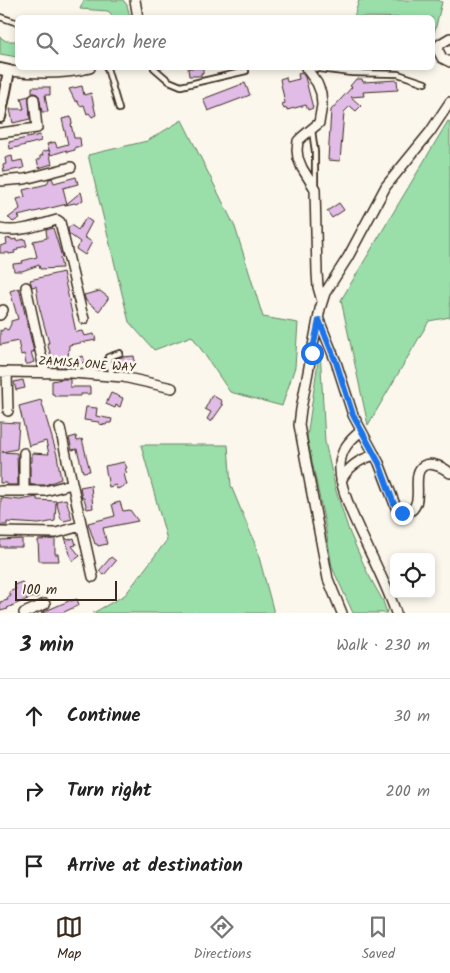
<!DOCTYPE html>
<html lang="en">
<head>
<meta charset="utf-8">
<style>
	body { margin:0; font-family:Kalam,sans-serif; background:#f2f2f2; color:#222 }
	.controls { position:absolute; right:15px; bottom:15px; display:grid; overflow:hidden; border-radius:8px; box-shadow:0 2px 8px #0003 }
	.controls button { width:45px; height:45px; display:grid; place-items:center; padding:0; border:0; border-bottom:1px solid #e0e0e0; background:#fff; color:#222; font:25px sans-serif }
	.scale { position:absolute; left:15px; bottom:12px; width:102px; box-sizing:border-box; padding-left:5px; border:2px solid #3b2a1e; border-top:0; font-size:14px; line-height:18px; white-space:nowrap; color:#3b2a1e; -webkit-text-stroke:4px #fbf7ec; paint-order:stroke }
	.stop { position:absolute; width:15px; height:15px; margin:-11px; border:4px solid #1a73e8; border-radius:50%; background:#fff }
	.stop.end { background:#1a73e8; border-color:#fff; box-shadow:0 1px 5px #0008 }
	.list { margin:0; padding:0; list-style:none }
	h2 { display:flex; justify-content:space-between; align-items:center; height:65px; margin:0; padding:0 20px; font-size:21px }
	h2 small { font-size:16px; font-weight:400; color:#767676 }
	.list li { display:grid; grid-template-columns:32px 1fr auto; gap:15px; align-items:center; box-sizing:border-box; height:75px; padding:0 20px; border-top:1px solid #e0e0e0 }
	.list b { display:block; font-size:19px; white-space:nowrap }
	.list em { font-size:16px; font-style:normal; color:#767676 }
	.icon { flex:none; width:28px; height:28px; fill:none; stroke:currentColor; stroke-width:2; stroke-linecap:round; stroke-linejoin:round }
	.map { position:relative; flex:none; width:450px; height:613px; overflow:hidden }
	.search { position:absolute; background:#fff; box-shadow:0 2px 8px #0003; left:15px; right:15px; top:15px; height:55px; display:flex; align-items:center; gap:12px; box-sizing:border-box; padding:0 18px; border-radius:8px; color:#767676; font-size:19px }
	.sheet { height:290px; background:#fff }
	nav { display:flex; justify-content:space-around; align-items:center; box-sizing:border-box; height:70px; border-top:1px solid #e0e0e0; background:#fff; font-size:14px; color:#767676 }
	nav a { display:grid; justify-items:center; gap:2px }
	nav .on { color:#3b2a1e }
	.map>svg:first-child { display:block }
</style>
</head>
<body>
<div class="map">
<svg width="450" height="613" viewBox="0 0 450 613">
	<rect width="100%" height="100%" fill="#fbf7ec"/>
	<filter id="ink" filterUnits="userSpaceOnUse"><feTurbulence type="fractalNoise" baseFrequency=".02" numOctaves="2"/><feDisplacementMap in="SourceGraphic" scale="10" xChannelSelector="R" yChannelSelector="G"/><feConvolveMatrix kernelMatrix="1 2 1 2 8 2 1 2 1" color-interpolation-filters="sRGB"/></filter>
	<g filter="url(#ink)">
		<path fill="#9adeaa" stroke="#6a8464" d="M84 0H123L127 5 130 17H114L108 11 80 9Z
			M359 0H437L442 2 434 34H433L432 18 354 17Z
			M0 37 6 41H17V57L0 54Z
			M182 120 235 227 263 317 298 323 295 367 282 406 230 392 192 336 154 350 129 322 88 155 147 141Z
			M448 121 450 122V317L429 321 368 425 341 300Z
			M320 348 325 442 336 491 349 531 367 572 383 601 387 613H353L332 567 325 524 307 437Z
			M141 445H228L231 486 256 546 274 613H93L125 595 167 540Z"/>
		<path fill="#e0bce7" stroke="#3b2a1e" d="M188 68H203V73H201V76H189Z
			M302 73 305 77 313 108 308 110 306 105 287 110V108L284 109 282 104 285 103 280 79 286 77 287 82 299 79 298 74Z
			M356 79H362L363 82 397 80 398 90 363 92 364 96 351 97 361 106 356 111 350 106 344 112 340 161 328 160 331 110 352 87 350 86Z
			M245 83 250 95 208 111 203 99Z
			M82 86 84 95 91 93 96 115 92 117 89 113 87 114 84 105 80 106 77 101H75L69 89Z
			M32 87H50V95H45L48 112H42L39 96 36 93H32Z
			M29 96 30 119 13 123 10 109H24L21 98Z
			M71 117 72 124H71L74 138H80L81 147H75V150L67 152V150L51 155 47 144 55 142 57 147 68 144 62 119Z
			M40 135 41 141 10 149 9 142Z
			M49 150 52 164 39 168 37 160 40 159V156L43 155 42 152Z
			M12 156 13 162 22 160 24 168 4 172 3 165 6 164 5 158Z
			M76 177 78 184 63 188 67 204 18 216 20 218 13 222 9 218H8L20 209 17 199 25 197 23 190 47 184 49 179 52 178 54 183Z
			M81 192 83 200 76 204 75 203 65 205Z
			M339 203 344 210 332 218 327 211Z
			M86 218 92 222 84 237 92 242 85 255 76 249 80 242 69 234 68 229 71 225 78 230Z
			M53 228 62 257 60 258 62 268 40 269 39 265 22 271H14L13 264 23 263 22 261 37 257 33 241 47 238 46 230Z
			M11 238 12 240 16 239V241L25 239 27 246 18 248V250L14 251 15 253 9 254V253H0V246L7 244 6 239Z
			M63 272 76 332 82 331 84 336 94 334 96 340 69 345 68 360 83 356 85 362 69 366H52V359L47 343H49L39 306 36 286 32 287 30 280Z
			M19 288 34 352H31L34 362 29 364H26L24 354 21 355 18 341 0 345V330L2 331 4 328 8 330 11 324V321L18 319 10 291Z
			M100 291 108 297V299L99 311 86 301 84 295Z
			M134 356 135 363 116 367 114 359 122 357Z
			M62 379H70V387H90V394H81V396H54V394H52V381Z
			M23 380 25 388 16 390 14 382Z
			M111 393 123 398 120 407 116 405 115 408 106 404Z
			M212 395 222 401 221 404 223 405 211 422 207 419 211 412 205 409Z
			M41 400 57 455 61 479 45 485H33L30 484V462H32V453L49 454 46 441 29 446 19 406Z
			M86 407 97 408 96 416 112 419 111 423H107L106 425 99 424V422L84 420Z
			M0 422 19 423 17 449 2 452 17 453 18 485H7V483H0Z
			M76 436 77 441 82 439 90 471 83 472 77 449 72 450 69 438Z
			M124 462 127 468 125 469 127 473 124 474 127 485 117 489 116 485 109 487 105 466Z
			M91 485 93 508 87 509 84 498H82L80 487Z
			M37 497V500L56 501 55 521 39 524 7 522V525H0L1 498 20 500Z
			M66 499 72 519 64 521 61 519 56 501Z
			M120 502 123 511 130 510 138 521 103 528 107 544 98 546 97 544H95L88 523 115 516 112 504Z
			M65 537 68 540 74 538 76 545 72 546 80 556 73 561 71 558Z
			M22 539V547H0V540Z
			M55 539V554H58L59 561H39L38 540Z
			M111 557 116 561 104 575 99 571Z
			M22 582 24 588 32 587 33 590 36 589 38 597 30 598 7 608 8 609 0 611V602L8 600 7 598 11 596 9 592 16 589 14 585Z
			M77 599 79 605 62 613H41L71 600V601Z"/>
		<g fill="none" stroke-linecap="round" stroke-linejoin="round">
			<defs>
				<path id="service" d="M0 17 18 23
					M107 68 119 109
					M154 68 169 81 181 86 246 71
					M311 68 352 73 398 74 425 83
					M312 130 315 152V185
					M112 376 108 357 120 353"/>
				<path id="minor" d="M135 0 138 18
					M450 38 440 44 438 50 442 58 450 62
					M306 68 317 83 321 93 322 105 319 123 302 137 298 141 297 150 298 158 302 168 315 189 317 273 318 287 322 301
					M9 71C36 74 63 75 90 68
					M0 133 37 128 34 99
					M0 181 25 179 71 167
					M0 229C18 233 39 225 57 220L60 222 81 309 84 319
					M26 287 45 373
					M0 315 3 310
					M319 320 336 362 353 415 379 463 397 510 402 513H407C423 506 415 487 418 474 422 457 442 466 450 473
					M0 372 72 373 123 377 172 388
					M7 372 8 411
					M60 428 93 577
					M361 431C350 440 340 450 340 466 339 481 346 497 351 511 365 545 384 577 396 613
					M341 481C348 466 360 459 375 455
					M0 491H45L72 484
					M24 491V453
					M0 532 56 533 81 526
					M24 613 45 604
					M342 613 328 579 299 425 301 409 320 309 325 293 348 257 386 186 430 132 450 102"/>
				<path id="tertiary" d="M0 69 9 71 0 117"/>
			</defs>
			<use href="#service" stroke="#3b2a1e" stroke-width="8"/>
			<use href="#minor" stroke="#3b2a1e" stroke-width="12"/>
			<use href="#tertiary" stroke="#3b2a1e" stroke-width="14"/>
			<use href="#service" stroke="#fbf7ec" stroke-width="4.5"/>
			<use href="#minor" stroke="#fbf7ec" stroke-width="9"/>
			<use href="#tertiary" stroke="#fbf7ec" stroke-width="10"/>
		</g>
	</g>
	<g fill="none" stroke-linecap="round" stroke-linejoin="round" filter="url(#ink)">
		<path stroke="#1a73e8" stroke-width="6" d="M312 353 319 320 336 362 353 415 379 463 394 504 402 513"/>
	</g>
	<g text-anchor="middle" stroke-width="5" stroke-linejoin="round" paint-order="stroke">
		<g font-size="12" fill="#3b2a1e" stroke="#fbf7ec">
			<text transform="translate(87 364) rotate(4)" y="4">ZAMISA ONE WAY</text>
		</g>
	</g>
</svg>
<div class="controls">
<button><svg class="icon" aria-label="locate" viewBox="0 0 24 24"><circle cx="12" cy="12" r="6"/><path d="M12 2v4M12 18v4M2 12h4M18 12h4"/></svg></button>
</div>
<div class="scale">100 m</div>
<div class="stop" style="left:312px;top:353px"></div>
<div class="stop end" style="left:402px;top:513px"></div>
<div class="search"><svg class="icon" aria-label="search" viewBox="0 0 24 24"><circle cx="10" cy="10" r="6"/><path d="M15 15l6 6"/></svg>Search here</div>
</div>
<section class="sheet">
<h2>3 min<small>Walk · 230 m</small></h2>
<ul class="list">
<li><svg class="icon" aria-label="ahead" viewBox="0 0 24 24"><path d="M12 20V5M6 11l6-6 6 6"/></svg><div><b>Continue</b></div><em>30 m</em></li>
<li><svg class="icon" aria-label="right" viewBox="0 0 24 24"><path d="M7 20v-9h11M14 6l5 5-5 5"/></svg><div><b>Turn right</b></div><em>200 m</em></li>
<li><svg class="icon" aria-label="arrive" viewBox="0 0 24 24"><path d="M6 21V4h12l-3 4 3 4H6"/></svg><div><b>Arrive at destination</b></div></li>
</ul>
</section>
<nav>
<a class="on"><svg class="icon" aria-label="map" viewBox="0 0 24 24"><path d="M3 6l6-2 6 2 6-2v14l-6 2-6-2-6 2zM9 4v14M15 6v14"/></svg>Map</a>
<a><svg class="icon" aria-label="directions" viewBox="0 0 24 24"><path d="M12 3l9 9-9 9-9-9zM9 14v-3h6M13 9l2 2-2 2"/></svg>Directions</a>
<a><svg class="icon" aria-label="saved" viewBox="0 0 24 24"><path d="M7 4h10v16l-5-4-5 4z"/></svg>Saved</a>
</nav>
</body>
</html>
